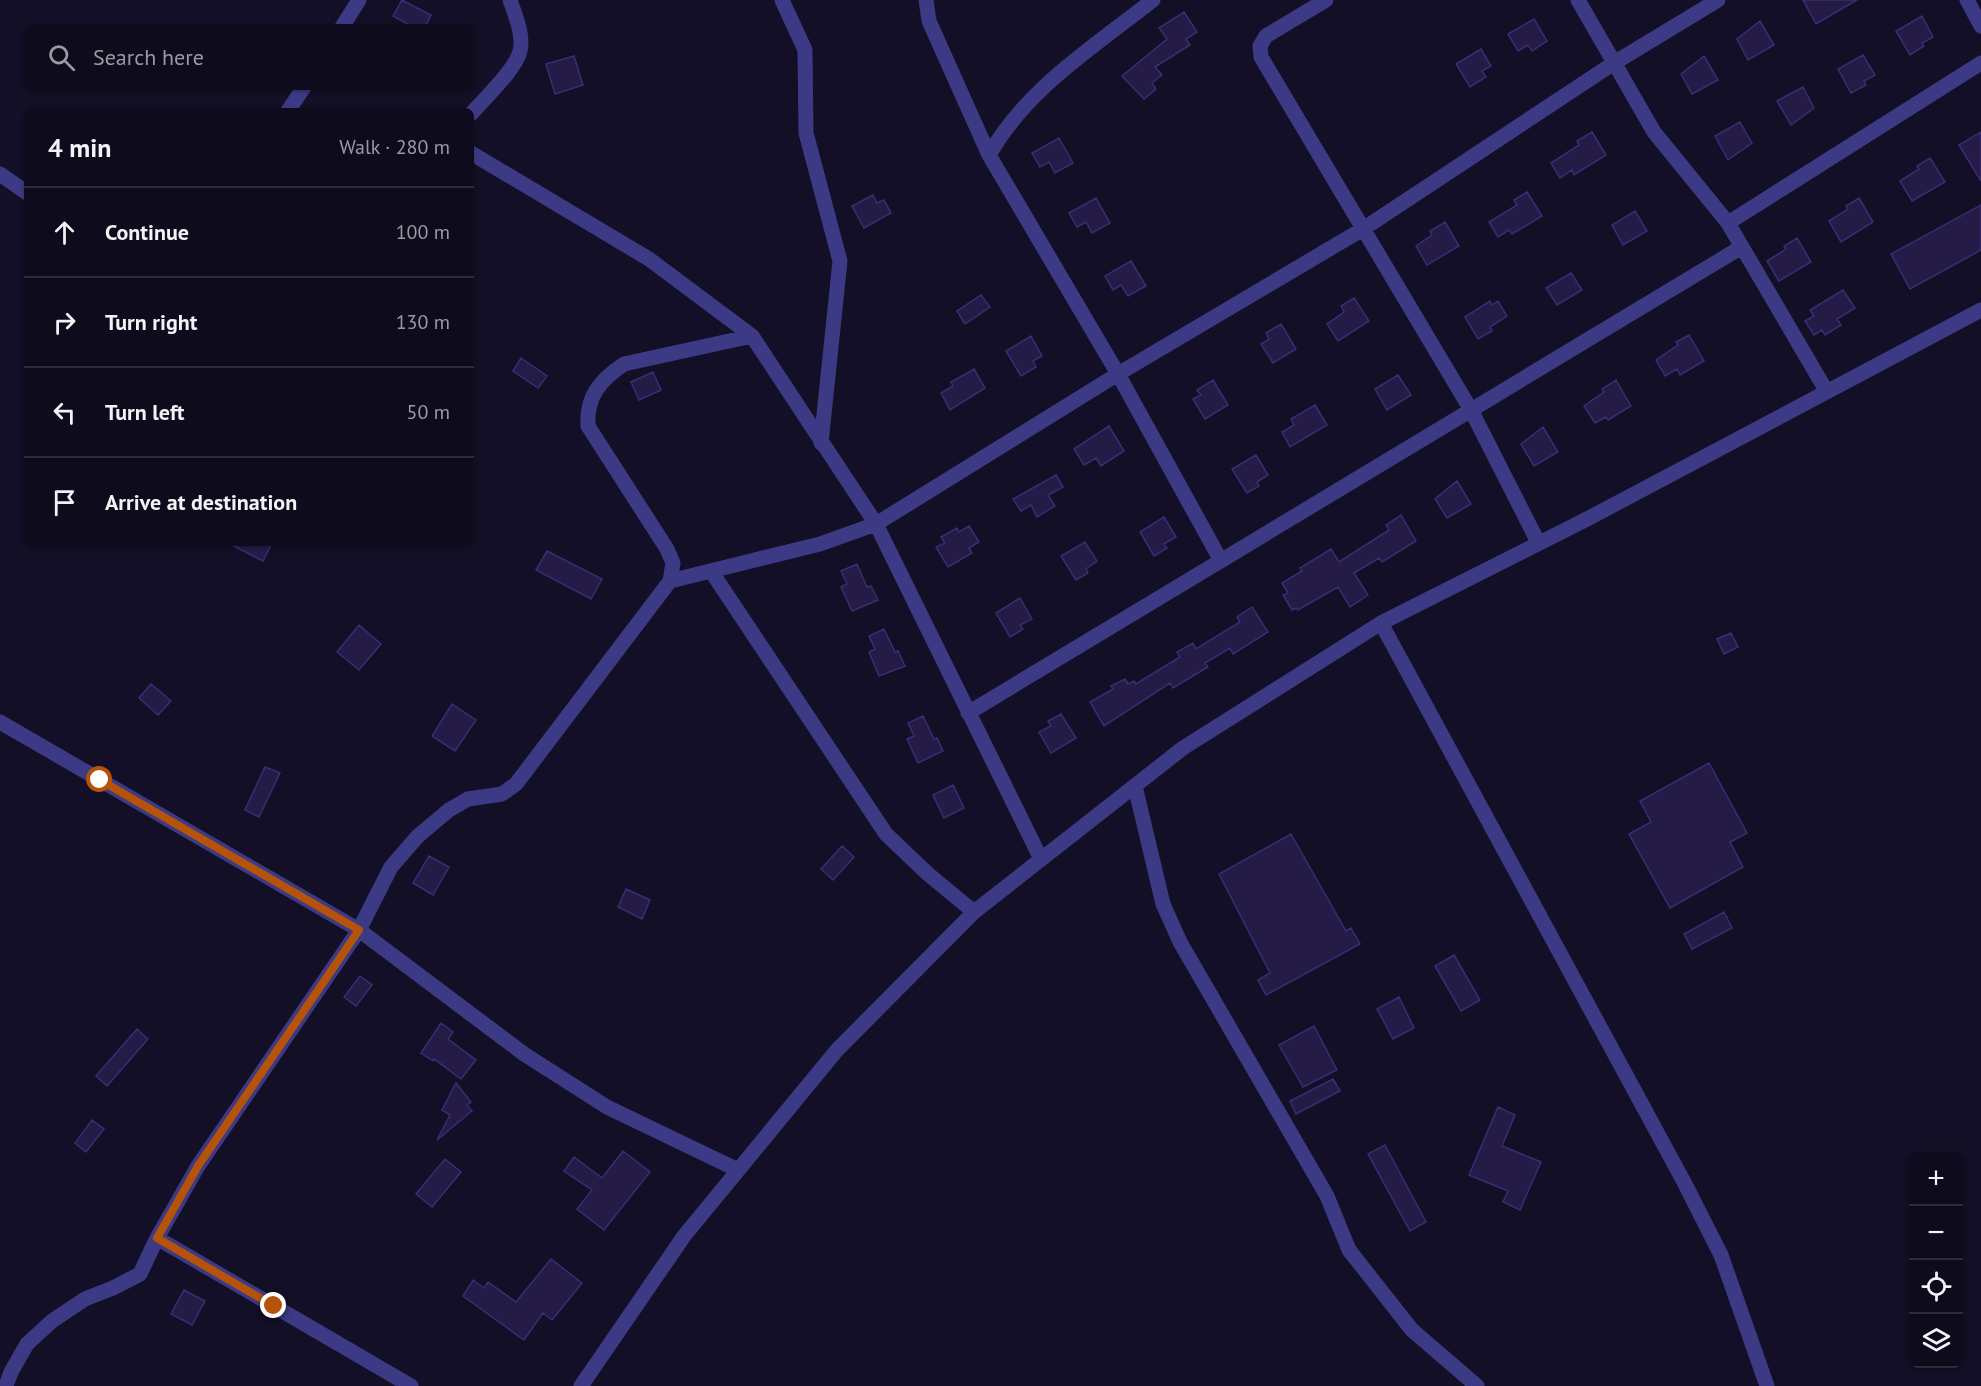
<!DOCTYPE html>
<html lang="en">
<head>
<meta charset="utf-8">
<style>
	body { margin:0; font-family:"PT Sans",sans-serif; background:#1c1929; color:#f1f3f6 }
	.controls { position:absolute; right:18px; bottom:18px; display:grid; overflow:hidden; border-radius:9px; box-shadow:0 2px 4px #0004 }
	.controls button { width:54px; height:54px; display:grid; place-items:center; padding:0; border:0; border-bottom:2px solid #2e2b3b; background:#0e0b1c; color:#f1f3f6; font:30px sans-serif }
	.stop { position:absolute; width:18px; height:18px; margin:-14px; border:4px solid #b45309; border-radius:50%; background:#fff }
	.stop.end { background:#b45309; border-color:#fff; box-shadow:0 2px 6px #0008 }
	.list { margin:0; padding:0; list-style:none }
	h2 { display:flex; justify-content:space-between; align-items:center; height:78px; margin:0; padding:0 24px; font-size:26px }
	h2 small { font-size:20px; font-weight:400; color:#9b9ba3 }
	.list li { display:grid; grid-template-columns:39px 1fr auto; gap:18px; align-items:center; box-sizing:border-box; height:90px; padding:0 24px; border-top:2px solid #2e2b3b }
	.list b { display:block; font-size:22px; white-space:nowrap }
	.list em { font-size:20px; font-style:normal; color:#9b9ba3 }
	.icon { flex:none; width:33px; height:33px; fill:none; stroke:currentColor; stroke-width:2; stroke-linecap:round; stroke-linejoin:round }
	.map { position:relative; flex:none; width:1981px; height:1386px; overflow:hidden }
	.search { position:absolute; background:#0e0b1c; box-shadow:0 2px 4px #0004; left:24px; top:24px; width:450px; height:66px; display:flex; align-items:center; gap:15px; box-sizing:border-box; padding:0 21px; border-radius:9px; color:#9b9ba3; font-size:22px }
	.panel { position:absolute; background:#0e0b1c; box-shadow:0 2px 4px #0004; left:24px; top:108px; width:450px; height:438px; border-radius:9px }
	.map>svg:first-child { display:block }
</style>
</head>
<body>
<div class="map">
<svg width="1981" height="1386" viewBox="0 0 1981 1386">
	<rect width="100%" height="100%" fill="#130f26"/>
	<path fill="#241b47" stroke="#3b2d73" stroke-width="1.5" d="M402 0 431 15 425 27H413L393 16Z
		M1803 0H1857L1816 24Z
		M1184 12 1197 32 1186 39 1190 45 1155 67 1162 75 1152 83 1156 89 1144 99 1122 76 1167 39 1159 28Z
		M1922 16 1933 37 1922 43 1924 46 1910 55 1896 31Z
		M1534 19 1547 41 1532 51 1528 45 1518 51 1508 34Z
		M1760 21 1774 45 1748 60 1737 39Z
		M1481 49 1491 66 1482 71 1486 77 1470 87 1456 64Z
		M1863 55 1875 75 1864 81 1866 85 1851 93 1838 69Z
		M574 56 583 85 555 94 546 64Z
		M1704 56 1718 80 1692 94 1681 74Z
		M1803 87 1814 108 1791 125 1777 101Z
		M1740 122 1752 143 1728 160 1715 136Z
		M1592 132 1606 155 1574 175 1572 170 1560 178 1551 163 1579 145 1577 141Z
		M1981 132V181L1959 145Z
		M1059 138 1073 163 1055 173 1049 162 1040 167 1032 153Z
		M1930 158 1945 182 1912 201 1900 181 1919 169 1917 166Z
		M1527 192 1542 216 1512 234 1509 230 1498 237 1489 222 1517 205 1514 200Z
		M873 195 877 203 884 200 891 213 864 228 852 206Z
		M1096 198 1110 223 1092 233 1086 222 1077 227 1069 213Z
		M1859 198 1873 222 1841 242 1829 221 1848 209 1846 206Z
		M1981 205V250L1910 289 1891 254Z
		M1635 211 1647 231 1623 245 1612 225Z
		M1445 222 1459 246 1427 265 1416 246 1432 235 1430 231Z
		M1797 238 1811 262 1779 281 1767 261 1786 249 1784 246Z
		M1131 261 1146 286 1128 296 1121 285 1113 290 1105 276Z
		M1571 273 1582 290 1557 305 1546 288Z
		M1843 290 1855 308 1837 319 1841 325 1825 335 1822 330 1814 335 1805 321 1814 316 1810 310Z
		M981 295 990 307 965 324 957 311Z
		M1354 298 1369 321 1338 341 1327 324 1344 312 1341 306Z
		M1490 301 1492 305 1498 301 1507 316 1490 327 1492 331 1478 339 1465 317Z
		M1281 324 1296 349 1273 363 1261 344 1269 339 1266 333Z
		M1689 335 1704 361 1680 375 1677 369 1665 376 1656 360 1678 345 1676 342Z
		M1031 336 1042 356 1033 361 1036 367 1021 376 1006 351Z
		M521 358 547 376 538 388 513 371Z
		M974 369 985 388 950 410 941 393 953 386 951 382Z
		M653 372 661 390 639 400 631 382Z
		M1398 375 1411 395 1387 410 1375 389Z
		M1213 380 1228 405 1205 419 1193 399 1201 395 1197 390Z
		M1616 380 1631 406 1608 420 1606 417 1595 423 1584 406 1604 392 1602 389Z
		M1315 405 1327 425 1290 447 1282 432 1294 425 1291 419Z
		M1109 426 1124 451 1101 466 1096 458 1084 465 1074 449Z
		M1543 427 1558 452 1534 466 1521 444Z
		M1256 455 1268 475 1257 482 1259 486 1247 493 1232 469Z
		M1056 475 1063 487 1048 495 1055 506 1037 517 1031 505 1021 511 1013 499Z
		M1457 481 1471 504 1447 518 1435 499Z
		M1401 515 1416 541 1382 562 1379 558 1354 573 1368 595 1350 607 1338 587 1298 610 1297 608 1292 610 1283 595 1288 593 1282 583 1302 571 1300 568 1331 549 1339 562 1389 530 1386 525Z
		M1164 517 1176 537 1164 544 1167 548 1154 556 1140 532Z
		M969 526 979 542 969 548 972 553 948 567 936 547 945 543 941 537 957 528 959 532Z
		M1085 542 1097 561 1086 569 1088 573 1076 580 1061 556Z
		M228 543H272L263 561Z
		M547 551 602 579 591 599 536 570Z
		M857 564 867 587 871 586 878 600 852 611 841 587 847 584 841 571Z
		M1020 598 1032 619 1020 625 1023 629 1010 637 996 613Z
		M1252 607 1268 632 1233 654 1230 648 1205 663 1208 667 1173 688 1170 683 1104 726 1090 702 1113 689 1111 686 1125 679 1128 684 1134 681 1136 684 1180 657 1177 652 1193 643 1196 649 1240 622 1237 617Z
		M359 625 381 644 359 670 337 652Z
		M884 629 895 652 898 651 905 666 879 676 869 652 875 649 869 636Z
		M1731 633 1738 647 1724 654 1717 639Z
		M151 684 171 701 158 715 139 698Z
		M452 704 476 720 455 751 432 736Z
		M1061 714 1076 738 1051 753 1039 732 1051 726 1048 721Z
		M923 716 934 739 937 738 943 751 918 763 907 739 914 736 908 723Z
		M1709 763 1747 833 1730 842 1743 867 1670 908 1629 834 1651 822 1640 801Z
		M265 767 280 773 259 817 245 810Z
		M953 785 964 808 944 818 933 795Z
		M1291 834 1346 931 1351 928 1360 944 1266 995 1258 980 1270 973 1219 874Z
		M842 846 854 857 833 880 821 869Z
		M429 856 449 867 433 895 413 883Z
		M626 889 650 900 642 919 618 907Z
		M1724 912 1732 928 1692 949 1684 934Z
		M1454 955 1480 1000 1461 1011 1435 966Z
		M360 976 372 985 356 1006 344 997Z
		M1399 997 1414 1028 1393 1039 1377 1009Z
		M441 1023 453 1032 448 1039 476 1060 461 1079 434 1059 433 1061 421 1053Z
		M1314 1026 1337 1070 1303 1087 1279 1045Z
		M137 1029 148 1039 107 1086 96 1076Z
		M1333 1079 1340 1091 1296 1114 1290 1101Z
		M456 1083 471 1102 467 1105 472 1111 437 1140 450 1115 442 1110Z
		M1498 1107 1515 1115 1502 1146 1541 1162 1520 1210 1503 1202 1508 1191 1469 1175Z
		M92 1120 104 1129 86 1152 75 1143Z
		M1385 1145 1426 1222 1410 1231 1368 1154Z
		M623 1151 650 1172 604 1230 577 1209 592 1190 564 1171 574 1157 602 1178Z
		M445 1159 461 1172 432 1207 416 1194Z
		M551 1259 582 1283 552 1320 543 1313 524 1340 463 1296 473 1280 484 1288 488 1282 516 1302Z
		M184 1290 205 1301 192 1325 171 1314Z"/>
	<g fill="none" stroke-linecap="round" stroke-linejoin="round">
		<path stroke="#3d3a85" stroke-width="15" d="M782 0 805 50 806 133 840 261 821 443
			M926 0 929 21 989 155 1118 374 1220 559
			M1326 0 1266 36 1260 46 1261 57 1471 410 1538 542
			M1578 0 1654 132 1728 223 1827 392
			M1967 0 1981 26
			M342 27 359 0
			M288 111 304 87
			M471 114C484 99 516 69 520 51 524 35 515 15 510 0
			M989 155C1027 88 1094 47 1153 0
			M0 174 27 193
			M1728 223 1981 63
			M711 571 886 834 928 874 974 912
			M670 581 673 563 667 549 588 426C586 397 600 380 624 364L752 336
			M1381 623 1684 1182 1721 1255 1767 1386
			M968 713 1740 248
			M0 722 359 930 524 1054 607 1107 738 1170
			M1135 786 1163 904 1180 942 1327 1196 1349 1250 1412 1330 1477 1386
			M1041 859 876 524 1118 374 1363 229 1614 63 1718 0
			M157 1238 411 1386
			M6 1386 11 1372 27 1344 52 1321 85 1299 113 1288 140 1274 157 1238 198 1166 359 930 391 867 418 836 449 810 468 799 502 794 516 784 670 581 820 544 876 524 752 336 649 259 471 153
			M581 1386 684 1236 837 1050 974 912 1183 748 1381 623 1589 518 1981 310"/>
	</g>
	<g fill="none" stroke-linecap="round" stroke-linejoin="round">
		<path stroke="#b45309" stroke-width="8" d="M100 780 359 930 198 1166 157 1238 274 1306"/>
	</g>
</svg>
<div class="controls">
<button>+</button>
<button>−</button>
<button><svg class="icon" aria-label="locate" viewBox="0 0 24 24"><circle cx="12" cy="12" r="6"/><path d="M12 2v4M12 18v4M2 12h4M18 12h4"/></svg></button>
<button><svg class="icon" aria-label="layers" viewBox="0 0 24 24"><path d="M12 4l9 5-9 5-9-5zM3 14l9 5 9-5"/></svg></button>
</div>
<div class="stop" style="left:100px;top:780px"></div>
<div class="stop end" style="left:274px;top:1306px"></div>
<div class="search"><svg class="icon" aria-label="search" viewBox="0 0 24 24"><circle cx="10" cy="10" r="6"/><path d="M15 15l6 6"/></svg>Search here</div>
<section class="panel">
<h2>4 min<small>Walk · 280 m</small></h2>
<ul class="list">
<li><svg class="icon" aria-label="ahead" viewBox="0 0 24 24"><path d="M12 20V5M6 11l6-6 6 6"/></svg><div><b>Continue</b></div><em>100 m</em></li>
<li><svg class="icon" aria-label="right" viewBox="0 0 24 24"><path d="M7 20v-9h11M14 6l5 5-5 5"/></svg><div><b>Turn right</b></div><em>130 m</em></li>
<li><svg class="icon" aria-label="left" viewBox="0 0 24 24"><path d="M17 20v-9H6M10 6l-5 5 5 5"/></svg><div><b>Turn left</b></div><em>50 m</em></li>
<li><svg class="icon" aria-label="arrive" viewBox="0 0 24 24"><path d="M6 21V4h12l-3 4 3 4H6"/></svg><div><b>Arrive at destination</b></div></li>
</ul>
</section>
</div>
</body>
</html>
